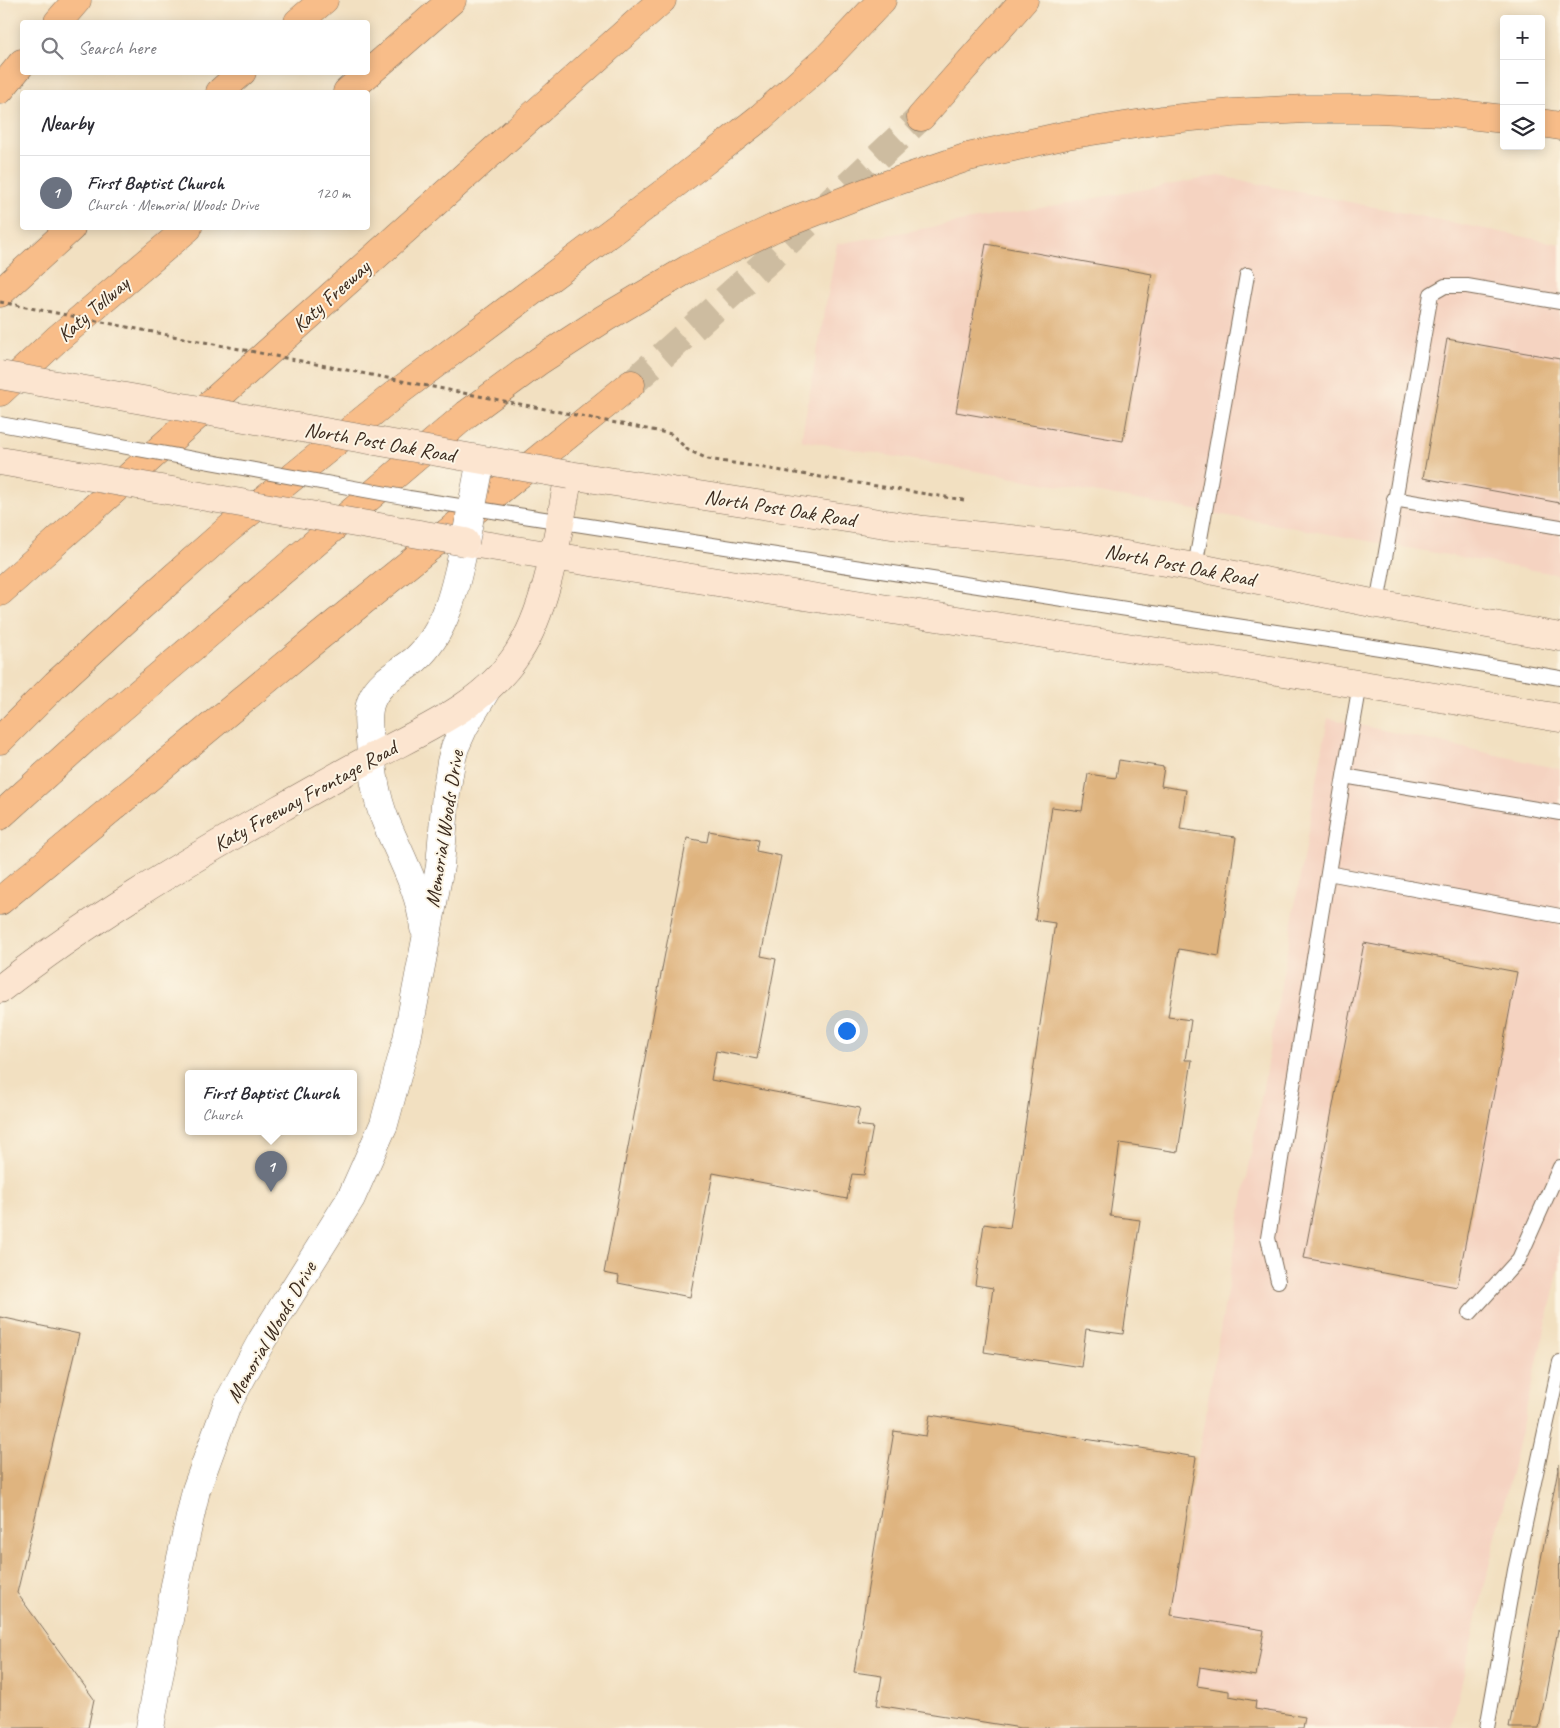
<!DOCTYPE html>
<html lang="en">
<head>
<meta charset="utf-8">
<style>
	body { margin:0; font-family:Caveat,sans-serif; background:#f2f2f3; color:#2b2b33 }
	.controls { position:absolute; right:15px; top:15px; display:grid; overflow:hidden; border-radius:5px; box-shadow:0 2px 12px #0003 }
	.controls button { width:45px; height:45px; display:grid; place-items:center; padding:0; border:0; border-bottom:1px solid #e1e1e2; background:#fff; color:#2b2b33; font:25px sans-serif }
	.you { position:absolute; left:846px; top:1030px; width:18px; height:18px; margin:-12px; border:4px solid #fff; border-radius:50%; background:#1a73e8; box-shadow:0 0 0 8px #1a73e833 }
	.badge { display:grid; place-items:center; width:32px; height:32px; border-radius:50%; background:#db2777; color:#fff; font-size:16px; font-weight:700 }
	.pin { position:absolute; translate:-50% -41px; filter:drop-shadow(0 1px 2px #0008) }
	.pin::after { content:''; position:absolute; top:26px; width:18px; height:15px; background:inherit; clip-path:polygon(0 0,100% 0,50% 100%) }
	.popup { position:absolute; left:185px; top:1070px; width:172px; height:65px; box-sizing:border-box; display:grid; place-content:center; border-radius:5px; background:#fff; filter:drop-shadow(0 1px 4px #0005); font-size:16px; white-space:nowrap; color:#7c7c81 }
	.popup b { font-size:19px; color:#2b2b33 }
	.popup::after { content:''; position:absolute; left:50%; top:100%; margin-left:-10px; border:10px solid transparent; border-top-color:#fff }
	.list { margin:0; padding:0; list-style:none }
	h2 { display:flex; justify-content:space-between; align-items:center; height:65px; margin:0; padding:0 20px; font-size:21px }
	h2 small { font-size:16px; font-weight:400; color:#7c7c81 }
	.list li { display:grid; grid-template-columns:32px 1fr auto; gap:15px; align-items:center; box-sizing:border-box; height:75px; padding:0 20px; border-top:1px solid #e1e1e2 }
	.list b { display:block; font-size:19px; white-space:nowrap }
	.list p { margin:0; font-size:16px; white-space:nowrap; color:#7c7c81 }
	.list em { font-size:16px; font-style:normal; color:#7c7c81 }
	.icon { flex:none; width:28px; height:28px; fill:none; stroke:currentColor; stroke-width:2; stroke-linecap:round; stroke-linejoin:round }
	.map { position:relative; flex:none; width:1560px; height:1728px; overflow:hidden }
	.search { position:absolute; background:#fff; box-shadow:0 2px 12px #0003; left:20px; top:20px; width:350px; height:55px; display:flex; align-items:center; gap:12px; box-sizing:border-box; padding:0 18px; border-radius:5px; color:#7c7c81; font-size:19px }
	.panel { position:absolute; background:#fff; box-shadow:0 2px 12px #0003; left:20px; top:90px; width:350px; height:140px; border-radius:5px }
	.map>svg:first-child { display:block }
</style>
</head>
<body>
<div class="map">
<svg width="1560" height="1728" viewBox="0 0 1560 1728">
	<rect width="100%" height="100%" fill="#fcf5e5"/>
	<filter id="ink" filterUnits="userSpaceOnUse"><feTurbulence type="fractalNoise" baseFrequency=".02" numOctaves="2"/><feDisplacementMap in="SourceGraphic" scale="10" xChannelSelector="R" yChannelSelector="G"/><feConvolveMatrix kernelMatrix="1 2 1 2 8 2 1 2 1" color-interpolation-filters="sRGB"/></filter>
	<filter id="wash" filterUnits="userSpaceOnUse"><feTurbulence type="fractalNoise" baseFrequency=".0096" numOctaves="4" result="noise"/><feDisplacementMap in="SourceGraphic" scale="20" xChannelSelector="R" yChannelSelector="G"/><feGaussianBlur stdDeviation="1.12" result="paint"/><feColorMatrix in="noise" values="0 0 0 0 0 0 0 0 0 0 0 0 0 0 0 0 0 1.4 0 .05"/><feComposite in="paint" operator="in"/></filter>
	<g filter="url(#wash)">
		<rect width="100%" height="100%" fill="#f2e0c1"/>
		<path fill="#f5d3c1" d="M1219 176 1560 244V575L801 440 837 244Z
			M1328 718 1560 769V1265L1451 1728H1150Z"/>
		<g id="blocks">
			<path fill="#dfb47f" d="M986 244 1152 274 1123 441 956 412Z
				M1447 339 1560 359V503L1423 478Z
				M1119 760 1164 767 1161 786 1186 790 1180 829 1236 837 1219 956 1179 949 1168 1017 1191 1020 1185 1060H1192L1178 1152 1120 1143 1110 1216 1140 1220 1123 1334 1086 1329 1081 1367 984 1352 993 1288 975 1285 984 1224 1010 1228 1055 923 1035 920 1052 807 1082 811 1088 774 1116 778Z
				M709 831 758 840 756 851 781 856 761 956 776 959 757 1059 716 1051 711 1080 860 1108 856 1125 873 1127 864 1175 852 1174 847 1199 713 1173 690 1297 618 1283 619 1276 604 1273 687 838 707 842Z
				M1364 943 1517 972 1457 1287 1304 1258Z
				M0 1317 79 1334 17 1593 94 1699 88 1728H0Z
				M930 1415 993 1425V1424L1196 1457 1171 1615 1264 1630 1256 1676 1200 1667 1197 1686 1229 1691V1696L1256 1701 1255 1709 1305 1717 1303 1728H1021L877 1705 882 1676 854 1672 894 1431 926 1436Z
				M1559 1464 1560 1630H1558L1539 1728H1509Z"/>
		</g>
	</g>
	<g filter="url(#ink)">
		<use href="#blocks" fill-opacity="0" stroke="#7b6a57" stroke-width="1"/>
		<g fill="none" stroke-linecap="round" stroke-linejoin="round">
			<path stroke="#cdbca0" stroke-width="28" stroke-dasharray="28 14" stroke-linecap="butt" d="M631 384 771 258 921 117"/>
			<defs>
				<path id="lane" d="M1394 499 1560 527
					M524 516 1438 657 1560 678
					M1195 567 1247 275
					M1377 604 1431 294 1445 286H1467L1560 302
					M1360 684 1344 776 1560 813
					M1344 776 1328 873 1560 916
					M1278 1281 1268 1238 1328 873
					M1470 1313 1519 1259 1560 1167
					M1487 1728 1515 1570 1560 1362"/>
				<path id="street" d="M424 928C420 890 400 856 386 822 375 796 372 768 370 740 368 728 366 712 372 699 380 680 401 672 416 659 448 630 456 583 465 542
					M150 1728 175 1585 196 1490 227 1405 262 1340 351 1198 384 1124 407 1039 440 866 446 793 451 762 455 747 464 727 487 689"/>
				<path id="secondary" d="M465 542 1309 676 1560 718
					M0 989C87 921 183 864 279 809 310 792 340 774 371 758 423 730 485 705 518 653 549 606 558 530 569 475L924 530 1068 545 1195 567 1377 604 1560 637"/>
				<path id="highway" d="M58 22 77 0
					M298 22 324 0
					M0 90 22 63
					M220 92 242 72
					M347 92 452 0
					M921 117 1024 0
					M1541 123 1560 126
					M0 293 71 228
					M0 392 57 339 188 228
					M0 592 662 0
					M0 740 56 684 131 615 225 532 394 395 674 185 761 117 827 58 882 0
					M0 816 86 738 467 414 539 361 605 318 688 269 774 228 874 189 968 157 1067 135 1162 120 1232 113 1306 109H1377L1442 112 1504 119
					M0 901 315 640 631 384"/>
			</defs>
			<use href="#lane" stroke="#7b6a57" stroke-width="16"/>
			<use href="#street" stroke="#7b6a57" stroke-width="29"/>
			<use href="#secondary" stroke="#7b6a57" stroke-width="29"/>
			<use href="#highway" stroke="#7b6a57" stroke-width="29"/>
			<path stroke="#7b6a57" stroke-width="3" stroke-dasharray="4 4" stroke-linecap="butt" d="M652 430 671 434 688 450 708 459 964 500"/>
			<use href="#lane" stroke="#fff" stroke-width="14"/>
			<use href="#street" stroke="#fff" stroke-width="28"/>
			<use href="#secondary" stroke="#fce5d0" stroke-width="28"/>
			<use href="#highway" stroke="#f8bd89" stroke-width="28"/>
			<defs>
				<path id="lane-bridge" d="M0 424 409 498 524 516"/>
				<path id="street-bridge" d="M465 542 481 460"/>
				<path id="secondary-bridge" d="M0 375 569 475
					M0 461 465 542"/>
			</defs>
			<use href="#lane-bridge" stroke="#7b6a57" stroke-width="16" stroke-linecap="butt"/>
			<use href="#street-bridge" stroke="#7b6a57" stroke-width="29" stroke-linecap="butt"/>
			<use href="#secondary-bridge" stroke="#7b6a57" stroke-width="29" stroke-linecap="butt"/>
			<path stroke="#7b6a57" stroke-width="3" stroke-dasharray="4 4" stroke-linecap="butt" d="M0 302 652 430"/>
			<use href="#lane-bridge" stroke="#fff" stroke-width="14"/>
			<use href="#street-bridge" stroke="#fff" stroke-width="28"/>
			<use href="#secondary-bridge" stroke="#fce5d0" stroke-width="28"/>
		</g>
	</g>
	<g text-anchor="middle" stroke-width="4" stroke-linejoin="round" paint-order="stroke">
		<g font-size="21" fill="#3b2a1e" stroke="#fcf5e5">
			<text transform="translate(331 296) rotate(-42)" y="7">Katy Freeway</text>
			<text transform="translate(93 309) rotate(-41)" y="7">Katy Tollway</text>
			<text transform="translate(380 442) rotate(10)" y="7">North Post Oak Road</text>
			<text transform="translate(780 508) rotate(9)" y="7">North Post Oak Road</text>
			<text transform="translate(1180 565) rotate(11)" y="7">North Post Oak Road</text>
			<text transform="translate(305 796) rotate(-29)" y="7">Katy Freeway Frontage Road</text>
			<text transform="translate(444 829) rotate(-81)" y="7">Memorial Woods Drive</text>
			<text transform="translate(271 1332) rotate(-60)" y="7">Memorial Woods Drive</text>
		</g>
	</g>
</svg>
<div class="controls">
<button>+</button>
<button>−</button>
<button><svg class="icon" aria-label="layers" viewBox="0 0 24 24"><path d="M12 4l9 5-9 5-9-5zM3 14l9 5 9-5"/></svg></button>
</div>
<div class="you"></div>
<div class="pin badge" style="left:271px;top:1192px;background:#6b7280">1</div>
<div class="popup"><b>First Baptist Church</b>Church</div>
<div class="search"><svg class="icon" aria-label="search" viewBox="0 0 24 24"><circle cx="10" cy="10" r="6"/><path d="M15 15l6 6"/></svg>Search here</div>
<section class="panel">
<h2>Nearby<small></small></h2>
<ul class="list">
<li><span class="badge" style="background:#6b7280">1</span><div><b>First Baptist Church</b><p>Church · Memorial Woods Drive</p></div><em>120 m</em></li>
</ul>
</section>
</div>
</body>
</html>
